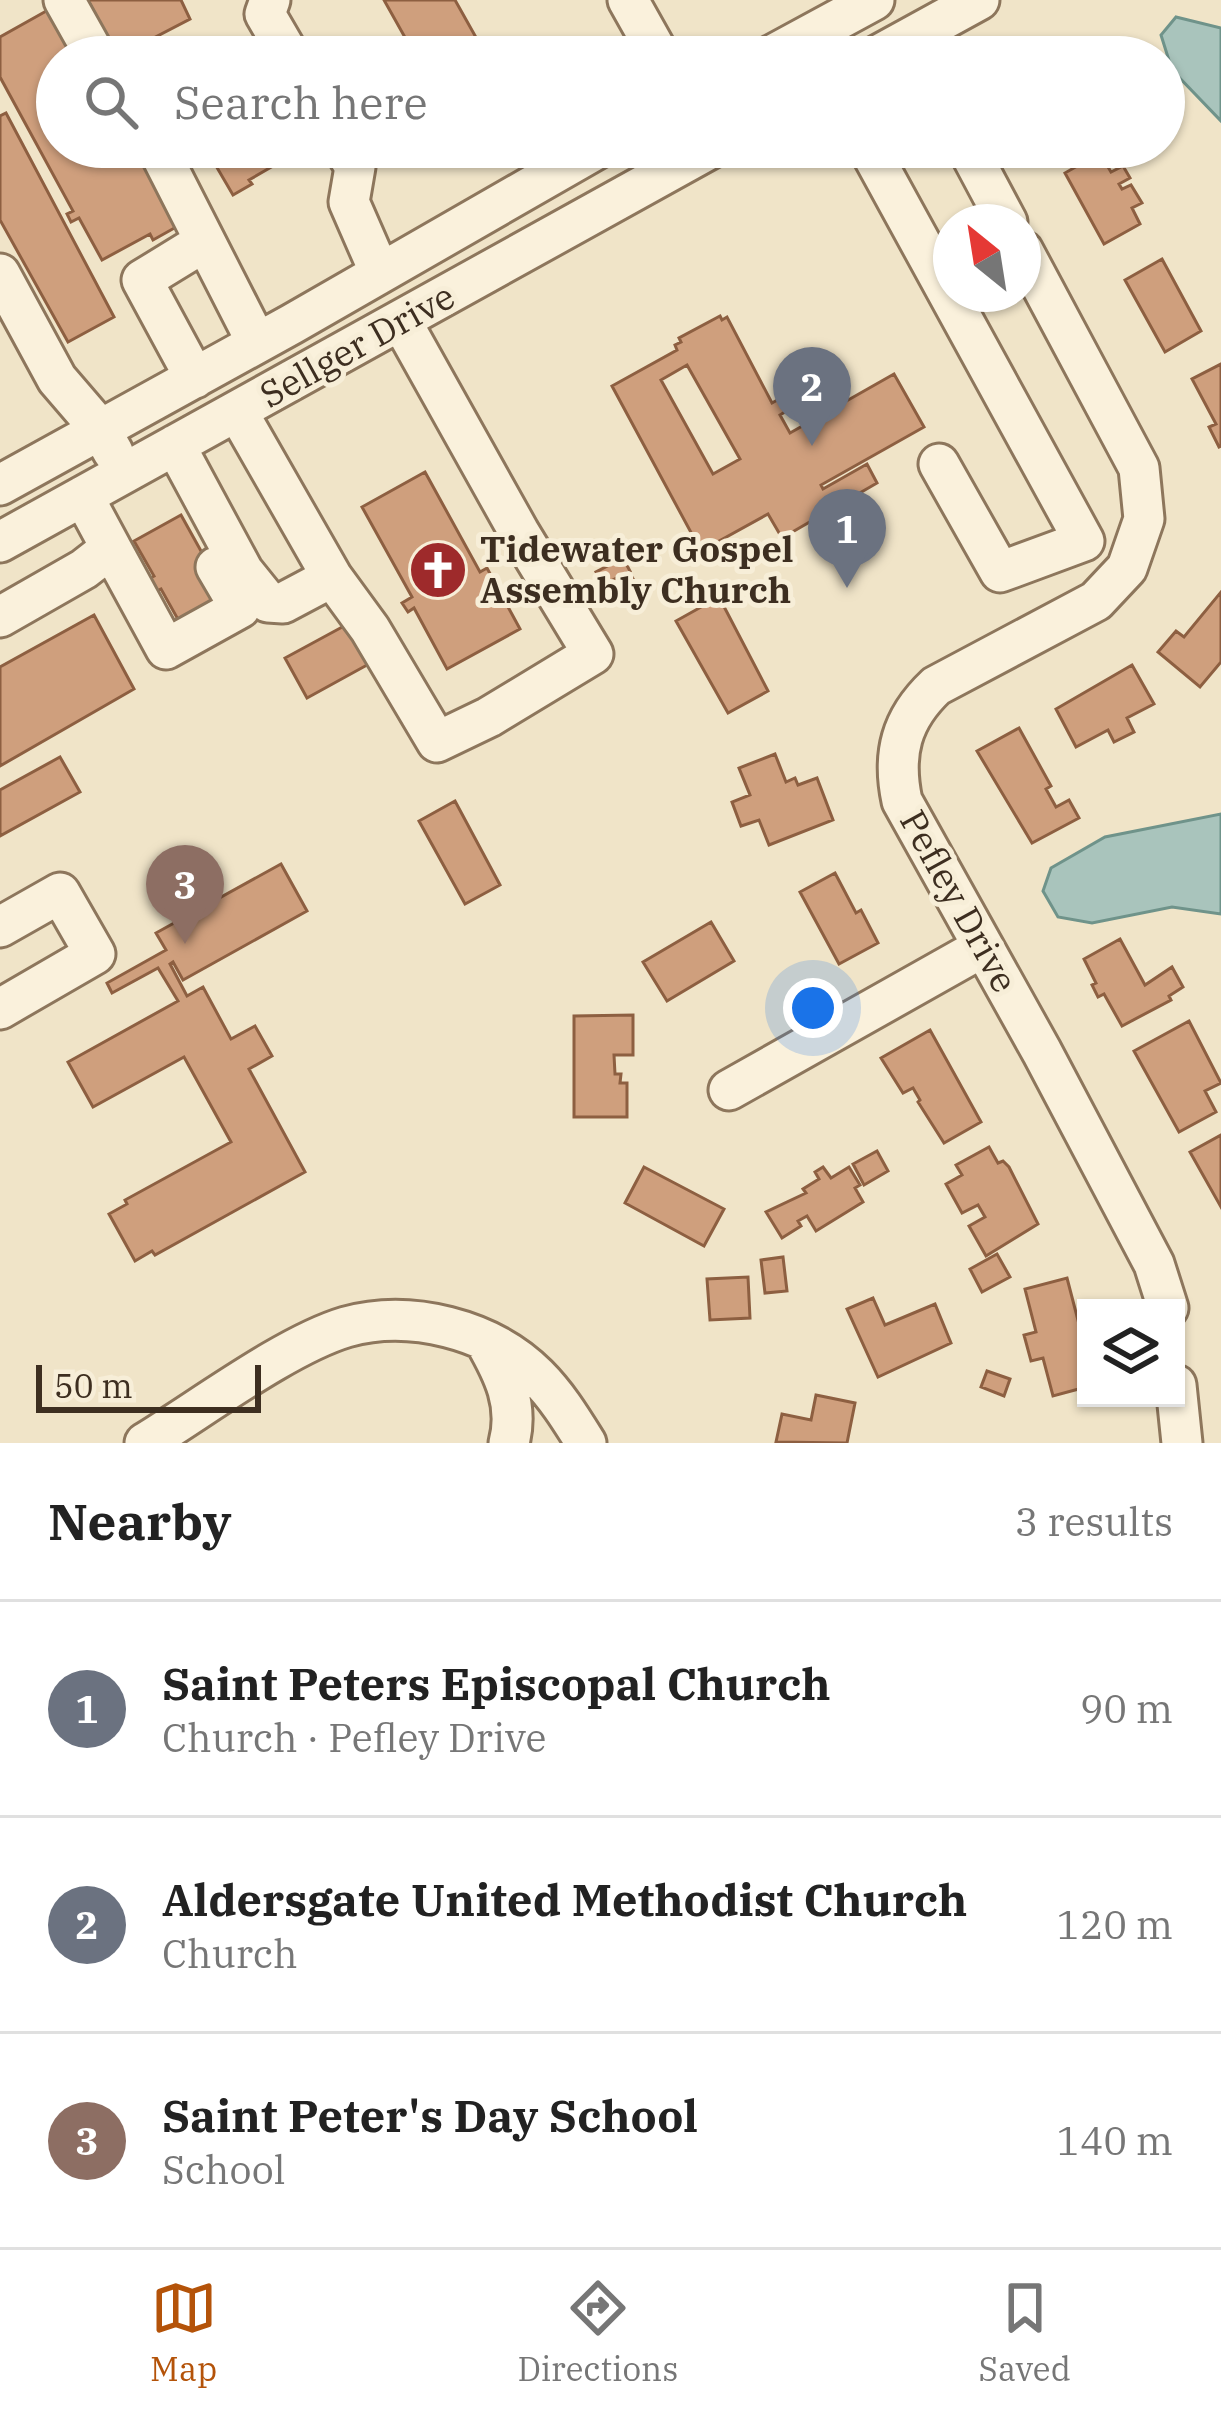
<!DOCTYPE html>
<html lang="en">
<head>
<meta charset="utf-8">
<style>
	body { margin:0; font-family:"IBM Plex Serif",serif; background:#f6f6f6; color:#222 }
	.controls { position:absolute; right:36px; bottom:36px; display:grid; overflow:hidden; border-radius:0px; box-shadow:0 3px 9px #0004 }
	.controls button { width:108px; height:108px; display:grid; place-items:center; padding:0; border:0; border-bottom:3px solid #e0e0e0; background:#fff; color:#222; font:60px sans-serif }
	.compass { position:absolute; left:933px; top:204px; width:108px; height:108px; border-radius:50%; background:#fff; box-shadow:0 3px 9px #0004; rotate:330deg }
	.scale { position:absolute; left:36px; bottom:30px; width:225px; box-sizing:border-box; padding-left:12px; border:6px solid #3d2e20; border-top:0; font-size:33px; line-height:42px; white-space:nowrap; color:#3d2e20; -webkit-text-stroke:9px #f7eed8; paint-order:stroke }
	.you { position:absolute; left:813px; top:1008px; width:42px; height:42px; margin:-30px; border:9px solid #fff; border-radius:50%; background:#1a73e8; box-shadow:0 0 0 18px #1a73e833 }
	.badge { display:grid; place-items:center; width:78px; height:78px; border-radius:50%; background:#b45309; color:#fff; font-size:39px; font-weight:700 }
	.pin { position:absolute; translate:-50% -99px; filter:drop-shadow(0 3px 6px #0008) }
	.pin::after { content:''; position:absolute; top:63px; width:42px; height:36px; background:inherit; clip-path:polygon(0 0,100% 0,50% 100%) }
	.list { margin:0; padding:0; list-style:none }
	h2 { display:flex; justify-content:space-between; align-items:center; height:156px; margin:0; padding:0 48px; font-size:51px }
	h2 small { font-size:39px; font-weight:400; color:#767676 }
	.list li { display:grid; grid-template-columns:78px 1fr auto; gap:36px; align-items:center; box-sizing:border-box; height:216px; padding:0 48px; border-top:3px solid #e0e0e0 }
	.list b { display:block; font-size:45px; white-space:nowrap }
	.list p { margin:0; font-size:39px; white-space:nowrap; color:#767676 }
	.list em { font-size:39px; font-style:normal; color:#767676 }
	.icon { flex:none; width:66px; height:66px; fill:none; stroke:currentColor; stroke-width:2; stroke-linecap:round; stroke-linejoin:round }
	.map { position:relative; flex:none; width:1221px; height:1443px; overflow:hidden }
	.search { position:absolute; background:#fff; box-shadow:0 3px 9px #0004; left:36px; right:36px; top:36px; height:132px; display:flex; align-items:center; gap:30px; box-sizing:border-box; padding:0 42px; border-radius:66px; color:#767676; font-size:45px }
	.sheet { height:804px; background:#fff }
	nav { display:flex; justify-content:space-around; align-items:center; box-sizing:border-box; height:168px; border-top:3px solid #e0e0e0; background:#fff; font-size:33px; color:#767676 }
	nav a { display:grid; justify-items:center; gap:6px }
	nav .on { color:#b45309 }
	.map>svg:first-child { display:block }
</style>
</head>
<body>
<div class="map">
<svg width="1221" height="1443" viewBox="0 0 1221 1443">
	<rect width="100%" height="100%" fill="#f0e4c8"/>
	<path fill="#a9c4bc" stroke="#6f938a" stroke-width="3" d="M1176 17 1221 28V121L1172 70 1161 35Z
		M1221 814V914L1172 907 1092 923 1058 917 1043 891 1051 868 1105 837Z"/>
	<path fill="#cf9f7d" stroke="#8d5f41" stroke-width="3" fill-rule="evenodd" d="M88 0H181L190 19 117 57Z
		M384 0H455L487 57H416Z
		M57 5 85 57H57V147H135L178 226 153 240 150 234 102 260 79 218 71 222 67 214 73 211 0 77V37Z
		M6 113 114 317 68 342 0 220V116Z
		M205 147H271L280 162 249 180 252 184 233 195Z
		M1100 153 1111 172 1123 166 1130 178 1119 184 1122 189 1131 185 1142 203 1132 208 1140 224 1104 244 1065 173Z
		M1162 259 1201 331 1165 352 1125 280Z
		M720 316 722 320 727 317 772 403 781 398 788 410 780 415 790 433 894 374 924 427 821 485 823 489 867 464 877 483 782 538 768 514 701 551 612 386 677 350 675 345 681 342 679 338ZM687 365 740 459 713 474 661 380Z
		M1221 364V446L1219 447 1209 427 1216 424 1192 379Z
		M425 472 480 572 487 568 520 629 447 669 414 608 408 612 402 603 412 597 362 507Z
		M181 515 226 596 180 623 161 589 155 592 148 579 154 576 134 541Z
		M623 558 630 571 603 585 596 572Z
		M632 577 639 589 614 603 608 591Z
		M1221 592V662L1200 687 1158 652 1176 631 1184 637Z
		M719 597 768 691 728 713 676 621Z
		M94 615 134 689 0 766V667Z
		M357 619 378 659 307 698 285 658Z
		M1132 665 1154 704 1127 718 1134 732 1114 742 1108 730 1076 747 1056 709Z
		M1019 728 1051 786 1046 789 1056 807 1069 800 1079 818 1032 843 977 751Z
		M775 754 786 782 795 778 798 785 817 778 833 820 769 845 759 820 741 826 732 802 750 795 739 768Z
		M60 757 80 792 0 836V790Z
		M455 801 500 885 465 904 419 821Z
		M281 864 307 911 183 980 173 962 170 964 187 996 203 987 231 1039 255 1026 272 1056 249 1069 305 1172 155 1255 152 1251 135 1261 109 1214 127 1204 125 1200 231 1142 184 1057 93 1107 68 1062 178 1001 158 968 112 993 107 983 166 950 156 933Z
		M835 873 856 913 861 910 878 943 839 964 800 892Z
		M711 922 734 961 667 1001 643 962Z
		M1120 939 1145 985 1172 967 1183 987 1169 996 1171 1000 1122 1026 1104 994 1098 997 1092 985 1096 983 1084 959Z
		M633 1015V1055H614L615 1074H621L620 1083H627V1117H574V1016Z
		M1189 1021 1221 1083 1205 1091 1216 1112 1179 1132 1134 1051Z
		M930 1030 981 1122 944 1143 918 1102 920 1100 913 1088 903 1093 881 1058Z
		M1221 1135V1207L1190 1152Z
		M989 1147 998 1163 1003 1161 1009 1167 1038 1224 986 1256 969 1226 985 1217 978 1205 962 1213 946 1184 962 1175 956 1165Z
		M877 1151 888 1171 864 1185 853 1164Z
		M644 1167 724 1209 704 1246 625 1203Z
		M823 1167 831 1178 849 1167 860 1185 855 1188 863 1202 816 1231 807 1216 798 1221 801 1226 782 1238 766 1212 806 1193 803 1189 819 1179 815 1172Z
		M997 1254 1010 1277 982 1292 970 1269Z
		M783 1257 787 1291 765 1293 761 1260Z
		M748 1277 750 1318 710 1320 707 1279Z
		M1067 1278 1086 1351V1387L1053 1396 1043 1358 1031 1361 1024 1335 1036 1332 1025 1289Z
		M873 1298 885 1325 935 1304 951 1343 878 1377 847 1309Z
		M987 1371 1010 1379 1004 1396 981 1387Z
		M816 1395 855 1403 847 1443 776 1442 782 1414 811 1420Z"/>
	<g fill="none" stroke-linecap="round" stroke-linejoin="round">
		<defs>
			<path id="minor" d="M64 0 96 57
				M270 0 265 14 290 57
				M628 0 660 57
				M769 57 874 0
				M875 57 979 0
				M157 147 257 343
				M343 147 355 167 349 202 380 273
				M868 147 1084 541 1000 572 939 464
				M967 147 1007 222
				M1023 251 1139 468 1144 519 1127 568 1096 601 936 686C901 719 892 754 902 801L1042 1052 1154 1264 1168 1308
				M0 274 57 379 100 429 113 452
				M195 378 142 280 204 242
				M175 445 243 571 268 602 283 603 332 577 237 411
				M0 485 292 324 600 147
				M0 542 713 147
				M111 548 166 649 240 608 216 567
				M332 577 370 629 437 742 489 717 593 654 519 532 401 321
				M0 617 84 569 111 548 83 496
				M0 927 60 893 95 954 0 1009
				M729 1090 983 947
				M485 1341C504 1374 519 1405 509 1443
				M1176 1385 1182 1443
				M145 1443C201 1409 286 1345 346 1327 410 1309 490 1329 537 1376 557 1396 571 1419 586 1443"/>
		</defs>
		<use href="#minor" stroke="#8d765c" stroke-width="45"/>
		<use href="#minor" stroke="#faf1dc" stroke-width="39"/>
	</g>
	<defs>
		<symbol id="church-disc" viewBox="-11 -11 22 22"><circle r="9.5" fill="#9e2a2b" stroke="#f7eed8"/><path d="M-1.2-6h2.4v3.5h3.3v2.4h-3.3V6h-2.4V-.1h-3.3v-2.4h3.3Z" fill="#fff"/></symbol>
	</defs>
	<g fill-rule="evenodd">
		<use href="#church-disc" x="405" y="537" width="66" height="66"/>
	</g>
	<g text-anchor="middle" stroke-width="10" stroke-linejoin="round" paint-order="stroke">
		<g font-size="36" fill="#3d2e20" stroke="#f7eed8">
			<text transform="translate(357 345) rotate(-29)" y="13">Sellger Drive</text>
			<text transform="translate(959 901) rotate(61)" y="13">Pefley Drive</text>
		</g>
		<g font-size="36" font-weight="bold" fill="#3d2e20" stroke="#f7eed8" text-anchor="start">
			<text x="480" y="562">Tidewater Gospel<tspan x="480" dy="41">Assembly Church</tspan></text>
		</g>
	</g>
</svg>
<div class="controls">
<button><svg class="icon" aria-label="layers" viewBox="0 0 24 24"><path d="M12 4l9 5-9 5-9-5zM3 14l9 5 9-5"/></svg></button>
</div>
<svg class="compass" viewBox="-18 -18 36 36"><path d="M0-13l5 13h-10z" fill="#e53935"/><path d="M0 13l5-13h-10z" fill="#767676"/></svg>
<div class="scale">50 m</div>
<div class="you"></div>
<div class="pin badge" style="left:847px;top:588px;background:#6b7280">1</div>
<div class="pin badge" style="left:812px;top:446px;background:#6b7280">2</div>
<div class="pin badge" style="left:185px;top:944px;background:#8d6e63">3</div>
<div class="search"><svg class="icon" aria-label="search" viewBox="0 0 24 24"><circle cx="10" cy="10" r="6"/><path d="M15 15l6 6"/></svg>Search here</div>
</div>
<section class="sheet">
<h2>Nearby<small>3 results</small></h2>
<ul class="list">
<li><span class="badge" style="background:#6b7280">1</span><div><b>Saint Peters Episcopal Church</b><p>Church · Pefley Drive</p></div><em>90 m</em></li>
<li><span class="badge" style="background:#6b7280">2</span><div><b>Aldersgate United Methodist Church</b><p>Church</p></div><em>120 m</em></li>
<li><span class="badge" style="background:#8d6e63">3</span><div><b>Saint Peter's Day School</b><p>School</p></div><em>140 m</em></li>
</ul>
</section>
<nav>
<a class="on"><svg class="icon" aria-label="map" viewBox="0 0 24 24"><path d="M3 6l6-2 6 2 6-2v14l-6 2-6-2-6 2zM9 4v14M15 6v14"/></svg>Map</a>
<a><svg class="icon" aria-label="directions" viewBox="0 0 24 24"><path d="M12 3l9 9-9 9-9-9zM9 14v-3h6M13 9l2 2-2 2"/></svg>Directions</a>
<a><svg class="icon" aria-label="saved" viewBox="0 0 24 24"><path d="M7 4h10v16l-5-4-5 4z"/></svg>Saved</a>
</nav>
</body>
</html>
